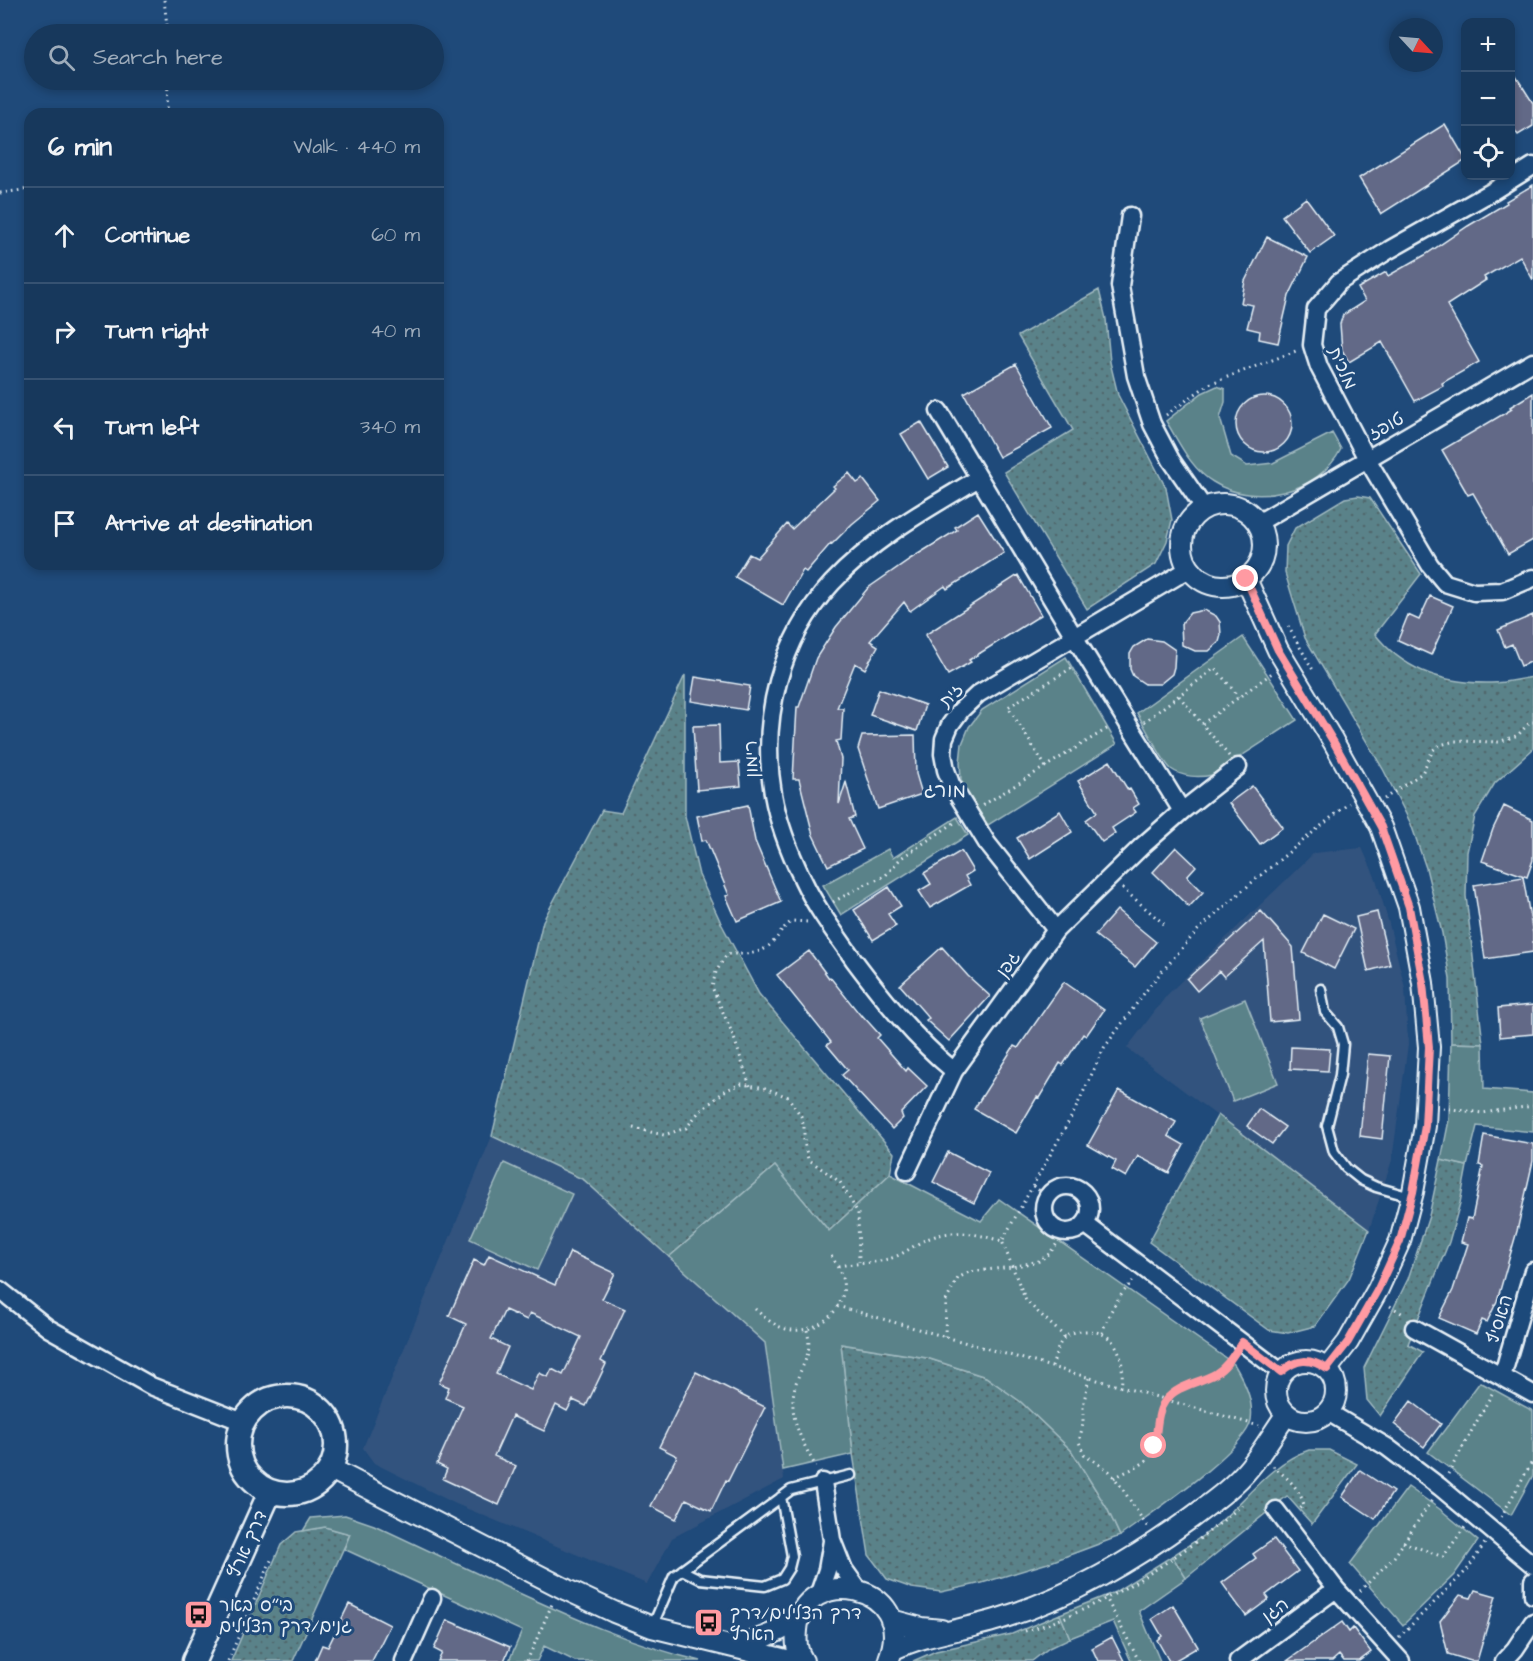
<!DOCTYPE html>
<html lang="en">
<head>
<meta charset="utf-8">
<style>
	body { margin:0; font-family:"Architects Daughter","Playpen Sans Hebrew",sans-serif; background:#203f62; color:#f1f3f6 }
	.controls { position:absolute; right:18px; top:18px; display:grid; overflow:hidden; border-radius:12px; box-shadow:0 3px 9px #0003 }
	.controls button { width:54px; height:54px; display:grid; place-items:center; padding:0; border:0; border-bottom:2px solid #365272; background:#17385c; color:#f1f3f6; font:30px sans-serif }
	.compass { position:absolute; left:1389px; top:18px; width:54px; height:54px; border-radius:50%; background:#17385c; box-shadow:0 3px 9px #0003; rotate:116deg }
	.stop { position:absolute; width:18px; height:18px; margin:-14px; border:4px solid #ff9aa2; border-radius:50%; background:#fff }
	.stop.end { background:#ff9aa2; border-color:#fff; box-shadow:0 2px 6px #0008 }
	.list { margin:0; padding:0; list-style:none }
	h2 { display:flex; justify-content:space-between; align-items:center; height:78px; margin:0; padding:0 24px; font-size:26px }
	h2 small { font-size:20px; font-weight:400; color:#9eacbb }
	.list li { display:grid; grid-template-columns:39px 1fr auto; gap:18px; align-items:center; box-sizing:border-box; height:96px; padding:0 24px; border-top:2px solid #365272 }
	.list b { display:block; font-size:22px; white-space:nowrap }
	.list em { font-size:20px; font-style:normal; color:#9eacbb }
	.icon { flex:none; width:33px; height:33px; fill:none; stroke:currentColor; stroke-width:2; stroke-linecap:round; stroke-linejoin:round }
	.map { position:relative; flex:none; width:1533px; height:1661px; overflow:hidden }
	.search { position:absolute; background:#17385c; box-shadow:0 3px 9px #0003; left:24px; top:24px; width:420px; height:66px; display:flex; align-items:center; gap:15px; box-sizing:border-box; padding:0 21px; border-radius:33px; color:#9eacbb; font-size:22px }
	.panel { position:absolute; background:#17385c; box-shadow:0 3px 9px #0003; left:24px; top:108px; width:420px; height:462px; border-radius:18px }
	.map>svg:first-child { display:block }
</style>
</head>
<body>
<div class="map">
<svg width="1533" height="1661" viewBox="0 0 1533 1661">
	<defs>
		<pattern id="grass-dots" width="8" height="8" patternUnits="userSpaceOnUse" patternTransform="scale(1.5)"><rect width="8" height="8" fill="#5a8289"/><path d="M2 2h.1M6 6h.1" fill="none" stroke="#51686d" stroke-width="1.8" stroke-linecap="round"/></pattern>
	</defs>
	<rect width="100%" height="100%" fill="#1f4a7a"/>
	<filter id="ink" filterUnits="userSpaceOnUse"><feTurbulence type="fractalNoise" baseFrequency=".0167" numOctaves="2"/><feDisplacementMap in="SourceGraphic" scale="12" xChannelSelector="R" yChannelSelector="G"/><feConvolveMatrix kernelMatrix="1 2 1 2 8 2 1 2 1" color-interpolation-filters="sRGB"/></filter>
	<g filter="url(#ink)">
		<path fill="#33537e" d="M1362 848 1376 879 1389 924 1405 988 1408 1044 1392 1160 1369 1230 1127 1048 1167 995 1314 853Z
			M492 1136 584 1180 765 1343 784 1479 672 1538 647 1584 456 1504 374 1463 363 1448Z"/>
		<path fill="url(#grass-dots)" stroke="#a1bac0" stroke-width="1.5" d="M1099 290 1106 319 1110 362 1118 395 1166 488 1172 520 1167 541 1156 564 1087 609 1004 472 1073 430 1018 336Z
			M1358 496 1370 498 1421 574 1375 634C1404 671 1446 684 1491 683 1505 683 1519 679 1533 677V749L1495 783 1475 816 1467 852 1466 896 1483 1044 1451 1043 1450 979 1442 933 1426 868 1411 824 1383 769 1305 638 1285 573 1286 546 1295 528 1345 498Z
			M685 675V816L699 875 722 925 759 994 894 1153 890 1174 829 1231 775 1166 669 1257 584 1180 492 1136 543 921 602 810 621 813Z
			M1218 1115 1369 1230 1349 1279 1315 1326 1288 1333 1269 1330 1149 1242Z
			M1441 1160 1467 1166 1460 1203 1449 1242 1408 1344 1423 1352 1380 1416 1367 1400 1364 1368 1408 1279 1429 1216Z
			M841 1344 927 1358 986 1377 1021 1402 1071 1450 1107 1508 1120 1536 1048 1563 982 1583 941 1592 912 1588 887 1579 869 1555 853 1454Z
			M1309 1450H1329L1357 1464 1312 1524 1287 1496 1186 1578 1172 1556C1185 1547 1199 1539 1211 1530 1243 1504 1269 1463 1309 1450Z
			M325 1527 350 1534 293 1661H231L281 1545 296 1532Z
			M1060 1614 1070 1638 1049 1648 1032 1661H913L936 1651 1012 1634Z"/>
		<path fill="#5a8289" stroke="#a1bac0" stroke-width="1.5" d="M1217 386 1225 389V402L1220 418 1231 456 1247 466 1273 463 1332 433 1341 449C1319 493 1254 508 1213 482 1191 469 1179 442 1166 421L1202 393Z
			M1243 637 1297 720 1212 775C1199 778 1182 777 1171 769 1164 763 1143 723 1137 713Z
			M1066 657 1117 744 988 825 967 793 961 780 960 762 962 744 969 727 982 710Z
			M957 817 968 835 841 915 823 885 888 849 893 858Z
			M1245 999 1278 1083 1233 1101 1200 1018Z
			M1451 1043 1483 1044 1484 1089 1533 1093V1132L1477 1126 1467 1166 1441 1160 1449 1120Z
			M504 1163 572 1194 537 1270 470 1239Z
			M775 1166 829 1231 890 1174 981 1221 999 1199 1234 1364C1244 1381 1254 1400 1251 1420 1247 1449 1146 1517 1120 1536L1107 1508 1071 1450 1021 1402 986 1377 927 1358 841 1344 853 1454 783 1470 765 1343 669 1257Z
			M1480 1382 1533 1411V1475L1511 1515 1428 1452Z
			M1408 1487 1441 1510 1478 1541 1454 1575 1403 1625 1350 1564Z
			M345 1515 374 1525C418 1546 463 1567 508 1588 571 1617 633 1645 701 1661H575L544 1646 537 1661H509L522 1631 344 1549 350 1534 325 1527 303 1531 311 1518Z
			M1172 1556 1186 1578 1139 1611 1160 1661H1131L1113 1621 1070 1638 1060 1614 1115 1592Z"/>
		<path fill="#626987" stroke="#e8f1f8" stroke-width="1.5" fill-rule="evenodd" d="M1510 67 1533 103V126L1518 135 1510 124Z
			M1445 124 1466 160 1381 214 1359 178Z
			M1533 185V280L1520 256 1484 277 1486 280 1447 305 1479 362 1442 383 1443 386 1415 401 1382 342 1349 362 1342 350 1340 324 1343 315 1365 301 1358 288 1386 272 1388 276 1425 255 1468 226 1507 203 1506 201Z
			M1306 198 1334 236 1310 253 1282 216Z
			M1267 237 1308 257 1289 296 1278 343 1259 339 1260 331 1247 328 1253 305 1241 303 1245 281Z
			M1016 364 1052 428 999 457 964 393Z
			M1533 393V540L1508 554 1473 493 1468 495 1442 450 1512 409 1510 407Z
			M1236 424a28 28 0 1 1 56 0a28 28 0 1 1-56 0Z
			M921 422 948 467 928 479 901 434Z
			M849 473 857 483 863 479 880 501 852 524 832 544 831 543 806 572 803 570 783 605 735 577 749 554 757 558 787 524 792 529 835 488 833 486Z
			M978 512 1004 553 947 589 945 586 910 611 904 602 870 641 878 646 865 669 855 663 837 708H843L841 740 836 741 841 759 839 804 846 782 855 817 849 819 863 849 828 866 813 835 799 779H793L797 707H799L816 658 836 627 868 588 910 559 957 530 955 527Z
			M1018 575 1041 615 969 660 971 662 948 675 925 635Z
			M1430 596 1453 606 1431 655 1398 640 1408 615 1419 620Z
			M1204 610 1216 616 1220 622 1221 635 1219 642 1209 651H1195L1182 645 1181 624 1190 613Z
			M1533 615V661L1521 666 1512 644 1505 647 1498 630Z
			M1147 639 1162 641 1175 650 1174 667 1172 674 1160 684H1145L1133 676 1130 669V654L1134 647Z
			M695 677 750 686 746 710 691 701Z
			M879 689 925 705 917 731 870 715Z
			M719 725 720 763 739 762 741 786 697 790 693 726Z
			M915 735 916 774 922 794 878 809 858 749 862 736Z
			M1110 761 1128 790 1130 789 1139 804 1133 808 1136 812 1112 828 1115 833 1102 842 1086 820 1097 812 1078 781Z
			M1252 786 1283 827 1260 844 1229 803Z
			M748 805 755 841 781 902 737 921 726 896 729 895 706 840 702 841 697 816Z
			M1504 806 1533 820V860L1527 877 1482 861 1493 829Z
			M1060 811 1072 832 1030 859 1017 838Z
			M1176 847 1196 866 1187 876 1203 892 1189 907 1153 872Z
			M961 851 973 871 965 876 970 885 930 908 919 891 931 884 924 873Z
			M1523 877 1533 934V952L1485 959 1474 885Z
			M889 887 901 906 888 914 896 926 873 940 854 910Z
			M1117 910 1156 942 1135 967 1095 935Z
			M1261 911 1293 947 1299 1019 1270 1022 1264 941 1224 977 1219 971 1197 991 1187 979Z
			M1377 912 1390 965 1368 971 1356 917Z
			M1323 914 1354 929 1334 969 1303 953Z
			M942 947 968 976 990 996 949 1041 926 1020 929 1018 900 985Z
			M809 951 829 978 830 977 861 1016 862 1015 880 1035 877 1038 906 1071 908 1068 927 1086 901 1113 903 1118 892 1129 842 1075 848 1070 827 1045 831 1042 777 975Z
			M1064 982 1104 1010 1086 1036 1083 1034 1063 1065 1060 1063 1039 1098 1037 1097 1016 1133 974 1109 1014 1046 1018 1048Z
			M1533 1005V1034L1500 1037 1498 1008Z
			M1291 1047 1330 1049 1328 1071 1290 1069Z
			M1368 1054 1390 1056 1382 1139 1360 1136Z
			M1119 1090 1176 1122 1168 1136 1184 1145 1169 1173 1138 1156 1126 1177 1112 1169 1116 1161 1088 1145Z
			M1259 1109 1285 1127 1272 1144 1247 1126Z
			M1484 1135 1533 1144V1161L1517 1231 1497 1301 1487 1322 1482 1320 1476 1334 1439 1318 1453 1290 1468 1244 1461 1242 1467 1218 1472 1219 1483 1166 1479 1165Z
			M948 1152 989 1173 974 1203 933 1182Z
			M570 1252 615 1273 602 1299 625 1309 601 1361 606 1364 586 1406 573 1400 567 1411 556 1405 544 1431 512 1416 494 1456 516 1466 499 1505 443 1479 447 1469 437 1464 463 1406 445 1398 449 1387 439 1383 466 1324 449 1316 474 1260 484 1265 489 1255 555 1285ZM505 1310 527 1320 530 1313 581 1337 563 1375 552 1369 548 1377 539 1373 531 1390 496 1374 508 1347 491 1339Z
			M696 1372 765 1407 728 1481 726 1480 711 1511 686 1499 676 1519 651 1506 677 1456 659 1447Z
			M1411 1401 1441 1424 1424 1447 1394 1424Z
			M1360 1470 1393 1492 1375 1519 1342 1497Z
			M1274 1539 1298 1571 1266 1595 1269 1599 1246 1616 1222 1583 1256 1558 1253 1554Z
			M1475 1590 1496 1596 1477 1661H1471L1448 1654 1440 1621 1460 1595 1471 1598Z
			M349 1604 390 1625 372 1661H315L322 1645 328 1647Z
			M1173 1605 1198 1647 1174 1661H1169L1157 1640 1162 1636 1152 1619Z
			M447 1620 510 1647 504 1661H438L442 1653 434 1649Z
			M1342 1622 1349 1632 1353 1628 1371 1652 1359 1661H1344L1339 1655 1332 1661H1287Z
			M1112 1637 1124 1661H1098L1092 1648Z"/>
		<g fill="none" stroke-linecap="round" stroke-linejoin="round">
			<defs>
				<path id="service" d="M1321 989 1325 1012 1338 1027 1343 1044 1340 1075 1327 1126 1334 1152 1346 1168 1361 1180 1376 1187 1411 1197
					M682 1570 700 1579 765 1586 782 1579 789 1568 792 1556 781 1497
					M652 1627 674 1576 791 1490 851 1475"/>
				<path id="minor" d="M1533 166 1493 191 1389 250 1339 282 1316 309 1312 345 1319 367 1367 459 1430 565 1445 583 1474 592 1502 591 1533 578
					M1130 216 1120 286 1136 376 1152 424 1171 460 1204 508
					M939 411 1075 638 1182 811
					M1258 523 1533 362
					M1056 930 987 843 951 784 946 770 943 754 944 739 950 725 961 710 978 694 1189 569
					M954 1071C915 1039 884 1000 854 960 836 934 816 908 803 880 790 853 778 823 773 794 760 719 780 639 832 583 874 538 927 509 979 478
					M907 1171 954 1071 1056 930 1141 847 1182 811 1238 767
					M1044 1209a23 23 0 1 1 46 0a23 23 0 1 1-46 0Z
					M1085 1224 1281 1372
					M0 1290 48 1328 151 1386 243 1422
					M1414 1328 1533 1394
					M1502 1377 1533 1271
					M1328 1412 1387 1447 1440 1487 1533 1565
					M823 1482 832 1540 843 1568 858 1589
					M1276 1510 1336 1589 1401 1661
					M1533 1581V1595
					M818 1596 827 1570 832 1541
					M404 1661 432 1598
					M1238 1661 1336 1589
					M1504 1661 1515 1649 1533 1622"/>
				<path id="tertiary" d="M1182 545a41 41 0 1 1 82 0a41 41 0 1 1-82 0Z
					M1246 579 1278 650 1333 741 1381 827 1409 907 1423 983 1429 1047 1425 1126 1413 1192 1400 1241 1378 1289 1348 1342 1327 1369
					M1276 1391a30 30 0 1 1 60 0a30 30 0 1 1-60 0Z
					M331 1469 567 1590 614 1612 652 1627 790 1661
					M891 1620 921 1628 941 1630
					M736 1646C760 1640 782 1632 801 1616
					M892 1650C927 1633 966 1630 1002 1618 1072 1596 1132 1561 1191 1518 1211 1503 1234 1487 1250 1467 1263 1451 1274 1432 1286 1415
					M803 1661C796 1651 796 1641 797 1630 802 1563 919 1582 889 1659"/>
				<path id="secondary" d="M238 1445a49 49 0 1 1 98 0a49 49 0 1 1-98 0Z
					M194 1661 270 1492"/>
			</defs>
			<use href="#service" stroke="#e8f1f8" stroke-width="13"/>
			<use href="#minor" stroke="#e8f1f8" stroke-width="21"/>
			<use href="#tertiary" stroke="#e8f1f8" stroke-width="24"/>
			<use href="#secondary" stroke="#e8f1f8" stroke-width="27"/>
			<path stroke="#e8f1f8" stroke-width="3" stroke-dasharray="1.5 4.5" stroke-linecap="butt" d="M164 0 168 34
				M167 114 168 80
				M0 193 30 189
				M1166 415 1209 384 1296 351
				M1288 626 1313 670
				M1179 696 1202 724
				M1144 722 1215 668 1239 697
				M1229 756 1202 724 1272 673
				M1046 767 1008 707 1075 666
				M1384 799 1422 773 1433 750 1440 745 1455 741 1499 742 1518 735 1530 722H1533
				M983 805 1110 727
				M1122 888 1164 924
				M833 902 864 885 885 876 901 858 957 821
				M750 1086 733 1035 712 987 716 972 727 954C744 954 760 956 773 942 781 934 781 929 792 921L809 922
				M1443 1108 1482 1113 1533 1106
				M633 1128 664 1135 686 1128 699 1112 726 1090 742 1084 765 1088 788 1097 801 1116 804 1126V1142L808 1159 840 1182 858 1213 859 1262
				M1033 1186 1047 1196
				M838 1266C855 1263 872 1264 888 1259 901 1256 910 1248 921 1242 950 1227 972 1233 1002 1241
				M837 1306 1259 1426
				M1390 1306 1405 1315
				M755 1309C764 1317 774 1326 786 1329 810 1335 838 1318 843 1293 846 1280 837 1265 830 1254
				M807 1330C813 1355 803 1361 796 1383 786 1415 802 1441 816 1467
				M1102 1333C1109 1312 1118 1297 1133 1281
				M945 1337 946 1301 958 1278 969 1272 1012 1267 1039 1261 1049 1254 1065 1233
				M1065 1337 1026 1301 1002 1241 1074 1112 1104 1048 1151 984 1198 930 1250 884 1349 803
				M1052 1367C1055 1358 1058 1343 1065 1337 1070 1333 1077 1331 1083 1331 1117 1329 1126 1358 1121 1387
				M1089 1378 1083 1406V1424L1079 1442 1084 1454 1109 1471 1120 1485 1148 1528
				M1273 1466C1286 1477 1299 1487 1304 1505L1298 1511
				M1448 1474 1494 1390
				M1114 1478C1122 1473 1141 1466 1147 1460 1163 1443 1152 1415 1167 1398 1182 1381 1209 1383 1224 1367 1227 1364 1230 1360 1233 1356
				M1501 1517 1533 1460
				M1403 1542 1443 1557 1465 1527
				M1360 1591 1394 1557 1432 1500
				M1105 1596 1139 1661
				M1025 1631C1102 1610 1182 1556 1242 1505
				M1399 1637 1467 1570 1485 1543
				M228 1661 272 1558
				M527 1661 553 1602"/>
			<use href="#service" stroke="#1f4a7a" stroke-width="8"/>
			<use href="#minor" stroke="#1f4a7a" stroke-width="16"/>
			<use href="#tertiary" stroke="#1f4a7a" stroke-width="20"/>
			<use href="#secondary" stroke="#1f4a7a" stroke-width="22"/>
		</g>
	</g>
	<g fill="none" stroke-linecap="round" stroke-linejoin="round" filter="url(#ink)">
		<path stroke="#ff9aa2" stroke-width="8" d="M1154 1446C1158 1431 1156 1413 1165 1401 1177 1385 1199 1383 1215 1374 1227 1367 1234 1354 1242 1342L1281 1372C1297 1358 1310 1358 1327 1369L1348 1342 1378 1289 1400 1241 1413 1192 1425 1126 1429 1047 1423 983 1409 907 1381 827 1333 741 1278 650 1246 579"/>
	</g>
	<defs>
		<symbol id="bus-square" viewBox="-11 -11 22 22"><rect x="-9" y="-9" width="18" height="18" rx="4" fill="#ff9aa2" stroke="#1f4a7a"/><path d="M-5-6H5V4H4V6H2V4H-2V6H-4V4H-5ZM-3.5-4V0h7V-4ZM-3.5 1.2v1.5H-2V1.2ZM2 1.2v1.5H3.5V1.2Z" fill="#111"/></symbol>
	</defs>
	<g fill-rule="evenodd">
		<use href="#bus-square" x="182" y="1598" width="33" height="33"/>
		<use href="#bus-square" x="692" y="1606" width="33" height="33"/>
	</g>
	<g text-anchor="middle" stroke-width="6" stroke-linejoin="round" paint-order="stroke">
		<g font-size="18" fill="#e8f1f8" stroke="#1f4a7a">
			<text transform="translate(1343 368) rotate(66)" y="6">מלכית</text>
			<text transform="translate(1386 426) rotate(-30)" y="6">טופז</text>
			<text transform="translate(951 695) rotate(-47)" y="6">זית</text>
			<text transform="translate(751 759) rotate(-92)" y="6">רימון</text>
			<text transform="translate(1008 964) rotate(-54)" y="6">גפן</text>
			<text transform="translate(1499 1319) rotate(-73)" y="6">האסיף</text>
			<text transform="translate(247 1544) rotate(-66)" y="6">דרך ארץ</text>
			<text transform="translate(1275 1610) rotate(-37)" y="6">הגן</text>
		</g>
		<g font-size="18" fill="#e8f1f8" stroke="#1f4a7a" text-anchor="start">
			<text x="219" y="1611">בי״ס באר<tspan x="219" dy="21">גנים/דרך הצלילים</tspan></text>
			<text x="730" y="1619">דרך הצלילים/דרך<tspan x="730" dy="21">הארץ</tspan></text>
		</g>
		<g font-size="20" fill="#e8f1f8" stroke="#1f4a7a">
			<text x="945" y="797">מורג</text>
		</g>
	</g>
</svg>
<div class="controls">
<button>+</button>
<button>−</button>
<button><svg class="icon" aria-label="locate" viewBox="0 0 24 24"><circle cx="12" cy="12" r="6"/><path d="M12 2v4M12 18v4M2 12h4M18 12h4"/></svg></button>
</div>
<svg class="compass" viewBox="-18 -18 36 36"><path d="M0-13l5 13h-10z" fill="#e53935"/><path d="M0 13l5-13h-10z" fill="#9eacbb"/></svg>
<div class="stop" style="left:1154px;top:1446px"></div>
<div class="stop end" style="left:1246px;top:579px"></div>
<div class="search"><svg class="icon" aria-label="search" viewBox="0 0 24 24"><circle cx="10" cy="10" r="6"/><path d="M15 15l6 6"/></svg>Search here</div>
<section class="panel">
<h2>6 min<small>Walk · 440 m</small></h2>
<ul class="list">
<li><svg class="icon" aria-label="ahead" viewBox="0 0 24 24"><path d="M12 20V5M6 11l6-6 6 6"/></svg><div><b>Continue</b></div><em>60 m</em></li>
<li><svg class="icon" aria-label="right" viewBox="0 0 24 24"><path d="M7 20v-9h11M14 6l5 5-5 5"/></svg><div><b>Turn right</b></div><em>40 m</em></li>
<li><svg class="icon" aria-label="left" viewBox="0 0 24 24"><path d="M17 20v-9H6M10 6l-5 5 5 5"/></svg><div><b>Turn left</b></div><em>340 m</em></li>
<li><svg class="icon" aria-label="arrive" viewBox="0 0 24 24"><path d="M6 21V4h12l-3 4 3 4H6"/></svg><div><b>Arrive at destination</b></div></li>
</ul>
</section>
</div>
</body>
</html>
